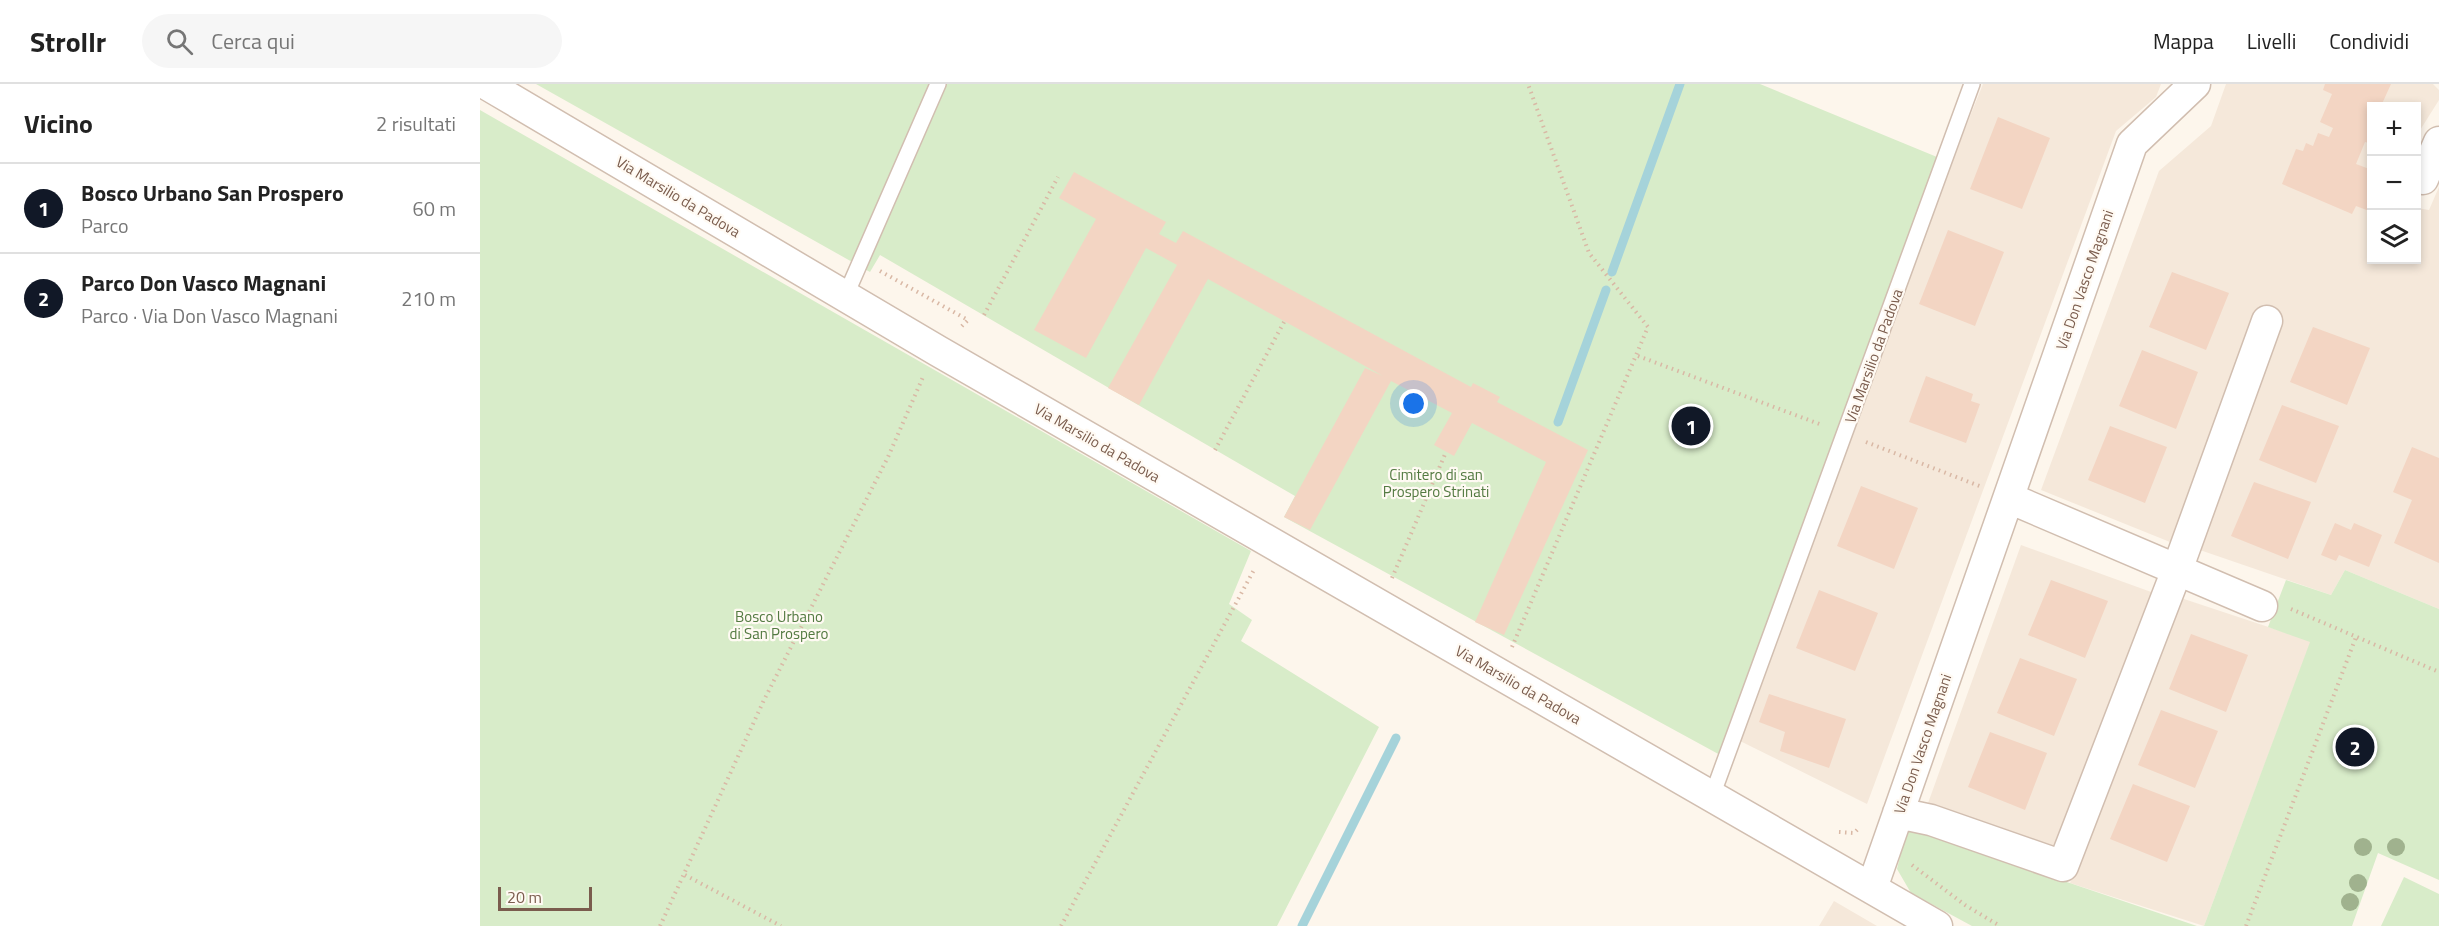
<!DOCTYPE html>
<html lang="it">
<head>
<meta charset="utf-8">
<style>
	body { margin:0; font-family:"Titillium Web",sans-serif; background:#f6f6f6; color:#222 }
	.controls { position:absolute; right:18px; top:18px; display:grid; overflow:hidden; border-radius:0px; box-shadow:0 3px 9px #0003 }
	.controls button { width:54px; height:54px; display:grid; place-items:center; padding:0; border:0; border-bottom:2px solid #e0e0e0; background:#fff; color:#222; font:30px sans-serif }
	.scale { position:absolute; left:18px; bottom:15px; width:94px; box-sizing:border-box; padding-left:6px; border:3px solid #7a5c4d; border-top:0; font-size:16px; line-height:21px; white-space:nowrap; color:#7a5c4d; -webkit-text-stroke:4px #fffaf3; paint-order:stroke }
	.you { position:absolute; left:934px; top:320px; width:21px; height:21px; margin:-15px; border:4px solid #fff; border-radius:50%; background:#1a73e8; box-shadow:0 0 0 9px #1a73e833 }
	.badge { display:grid; place-items:center; width:39px; height:39px; border-radius:50%; background:#111827; color:#fff; font-size:20px; font-weight:700 }
	.pin { position:absolute; translate:-50% -50%; border:3px solid #fff; box-shadow:0 2px 6px #0006 }
	.list { margin:0; padding:0; list-style:none }
	h2 { display:flex; justify-content:space-between; align-items:center; height:78px; margin:0; padding:0 24px; font-size:26px }
	h2 small { font-size:20px; font-weight:400; color:#767676 }
	.list li { display:grid; grid-template-columns:39px 1fr auto; gap:18px; align-items:center; box-sizing:border-box; height:90px; padding:0 24px; border-top:2px solid #e0e0e0 }
	.list b { display:block; font-size:22px; white-space:nowrap }
	.list p { margin:0; font-size:20px; white-space:nowrap; color:#767676 }
	.list em { font-size:20px; font-style:normal; color:#767676 }
	.icon { flex:none; width:33px; height:33px; fill:none; stroke:currentColor; stroke-width:2; stroke-linecap:round; stroke-linejoin:round }
	.map { position:relative; flex:none; width:1959px; height:842px; overflow:hidden }
	header { display:flex; align-items:center; gap:36px; box-sizing:border-box; height:84px; padding:0 30px; background:#fff; border-bottom:2px solid #e0e0e0 }
	header strong { font-size:28px }
	nav { display:flex; gap:33px; margin-inline-start:auto; font-size:21px }
	.search { width:420px; height:54px; background:#f6f6f6; display:flex; align-items:center; gap:15px; box-sizing:border-box; padding:0 21px; border-radius:33px; color:#767676; font-size:22px }
	main { display:flex }
	aside { flex:1; background:#fff }
	.map>svg:first-child { display:block }
</style>
</head>
<body>
<header>
<strong>Strollr</strong>
<div class="search"><svg class="icon" aria-label="search" viewBox="0 0 24 24"><circle cx="10" cy="10" r="6"/><path d="M15 15l6 6"/></svg>Cerca qui</div>
<nav><a>Mappa</a><a>Livelli</a><a>Condividi</a></nav>
</header>
<main>
<aside>
<h2>Vicino<small>2 risultati</small></h2>
<ul class="list">
<li><span class="badge">1</span><div><b>Bosco Urbano San Prospero</b><p>Parco</p></div><em>60 m</em></li>
<li><span class="badge">2</span><div><b>Parco Don Vasco Magnani</b><p>Parco · Via Don Vasco Magnani</p></div><em>210 m</em></li>
</ul>
</aside>
<div class="map">
<svg width="1959" height="842" viewBox="0 0 1959 842">
	<rect width="100%" height="100%" fill="#fdf6ec"/>
	<path fill="#f5e8da" d="M1503 0H1681L1676 13 1636 47 1387 720 1260 657 1471 80Z
		M1746 0H1953L1959 6V16L1937 51 1936 22H1892V176H1936L1937 124 1949 126 1959 103V525L1865 486 1851 511 1714 464 1777 229 1690 458 1561 406 1679 87 1731 42Z
		M1541 461 1674 509 1581 763 1566 768 1447 722Z
		M1701 514 1831 557 1724 842 1590 799Z
		M1354 817 1397 842H1339Z"/>
	<path fill="#d8ecc9" d="M56 0H1280L1457 73 1242 672 804 433 815 412 400 171 390 188Z
		M0 26 771 467 749 520 772 536 761 557 899 643 797 842H0Z
		M1865 486 1959 525V796L1898 769 1872 842H1724L1830 558 1788 543 1806 496 1851 511Z
		M1427 744 1717 842H1492L1431 809 1417 785Z
		M1924 793 1959 810V842H1901Z"/>
	<g fill="none" stroke-linecap="round" stroke-linejoin="round">
		<path stroke="#a5d3da" stroke-width="9" d="M1132 188 1200 0
			M1078 338 1126 206
			M822 842 916 654"/>
	</g>
	<path fill="#f3d5c3" d="M1845 0H1911L1901 22H1892V60L1885 58 1876 80 1892 86V128L1876 122 1872 130 1802 100 1816 65 1823 67 1826 59 1833 62 1838 49 1849 53 1853 44 1840 38 1852 10 1843 6Z
		M1518 33 1570 54 1542 125 1490 105Z
		M594 88 686 138 679 150 696 159 703 147 991 303 993 299 1020 313 1017 318 1108 366 1024 551 995 538 1066 378 992 339 974 372 954 361 972 329 911 297 830 446 804 433 885 284 903 292 728 195 659 321 628 304 697 181 666 164 606 274 554 246 616 135 579 114Z
		M1468 146 1524 168 1495 242 1439 220Z
		M1692 188 1749 209 1726 266 1669 243Z
		M1833 243 1890 264 1867 321 1810 298Z
		M1662 266 1718 288 1696 345 1639 322Z
		M1446 292 1493 310 1491 317 1500 320 1486 359 1429 338Z
		M1802 321 1859 342 1836 399 1779 376Z
		M1630 342 1687 363 1665 419 1608 396Z
		M1932 363 1959 374V479L1914 459 1932 416 1913 408Z
		M1774 398 1831 418 1808 475 1751 452Z
		M1381 402 1438 424 1414 485 1357 462Z
		M1855 439 1871 446 1874 439 1902 451 1889 483 1859 471 1856 477 1841 471Z
		M1571 496 1628 517 1605 574 1548 551Z
		M1339 506 1398 529 1375 587 1316 564Z
		M1711 550 1768 571 1746 628 1689 605Z
		M1540 574 1597 595 1574 652 1517 629Z
		M1289 610 1366 635 1349 684 1300 667 1305 648 1279 638Z
		M1681 626 1738 647 1715 704 1658 681Z
		M1510 648 1567 669 1545 726 1488 703Z
		M1653 700 1710 722 1687 778 1630 755Z"/>
	<g fill="none" stroke-linecap="round" stroke-linejoin="round">
		<defs>
			<path id="lane" d="M365 213 458 0
				M1232 712 1492 0"/>
			<path id="street" d="M6 0 458 267 1457 842
				M1943 95 1959 58
				M1529 414 1782 522
				M1418 729 1451 736 1583 782 1697 486 1787 237
				M1392 804 1652 60 1715 0"/>
		</defs>
		<use href="#lane" stroke="#d1beb0" stroke-width="18"/>
		<use href="#street" stroke="#d1beb0" stroke-width="33"/>
		<path stroke="#d9b8a5" stroke-width="4" stroke-dasharray="1.5 4.5" stroke-linecap="butt" d="M400 187 488 236 480 244
			M504 231 578 93
			M1158 272 1342 341
			M1386 358 1502 403
			M735 366 804 238
			M912 494 966 368
			M1811 525 1959 588
			M1032 563 1168 243 1109 169 1048 0
			M1359 748 1374 749 1379 744
			M1432 781 1485 821 1520 842
			M205 791 301 842
			M180 842 284 616 408 373 443 293
			M581 842 775 484
			M1766 842 1876 553"/>
		<use href="#lane" stroke="#fff" stroke-width="15"/>
		<use href="#street" stroke="#fff" stroke-width="30"/>
	</g>
	<g fill="#a0b28e">
		<circle cx="1883" cy="763" r="9"/>
		<circle cx="1916" cy="763" r="9"/>
		<circle cx="1878" cy="799" r="9"/>
		<circle cx="1870" cy="818" r="9"/>
	</g>
	<g text-anchor="middle" stroke-width="4.5" stroke-linejoin="round" paint-order="stroke">
		<g font-size="15" fill="#7a5c4d" stroke="#fffaf3">
			<text transform="translate(198 113) rotate(31)" y="5">Via Marsilio da Padova</text>
			<text transform="translate(1605 196) rotate(-71)" y="5">Via Don Vasco Magnani</text>
			<text transform="translate(1394 272) rotate(-70)" y="5">Via Marsilio da Padova</text>
			<text transform="translate(617 359) rotate(30)" y="5">Via Marsilio da Padova</text>
			<text transform="translate(1038 601) rotate(30)" y="5">Via Marsilio da Padova</text>
			<text transform="translate(1443 660) rotate(-71)" y="5">Via Don Vasco Magnani</text>
		</g>
		<g font-size="15" fill="#537a41" stroke="#fffaf3">
			<text x="956" y="396">Cimitero di san<tspan x="956" dy="17">Prospero Strinati</tspan></text>
			<text x="299" y="538">Bosco Urbano<tspan x="299" dy="17">di San Prospero</tspan></text>
		</g>
	</g>
</svg>
<div class="controls">
<button>+</button>
<button>−</button>
<button><svg class="icon" aria-label="layers" viewBox="0 0 24 24"><path d="M12 4l9 5-9 5-9-5zM3 14l9 5 9-5"/></svg></button>
</div>
<div class="scale">20 m</div>
<div class="you"></div>
<div class="pin badge" style="left:1211px;top:342px">1</div>
<div class="pin badge" style="left:1875px;top:663px">2</div>
</div>
</main>
</body>
</html>
